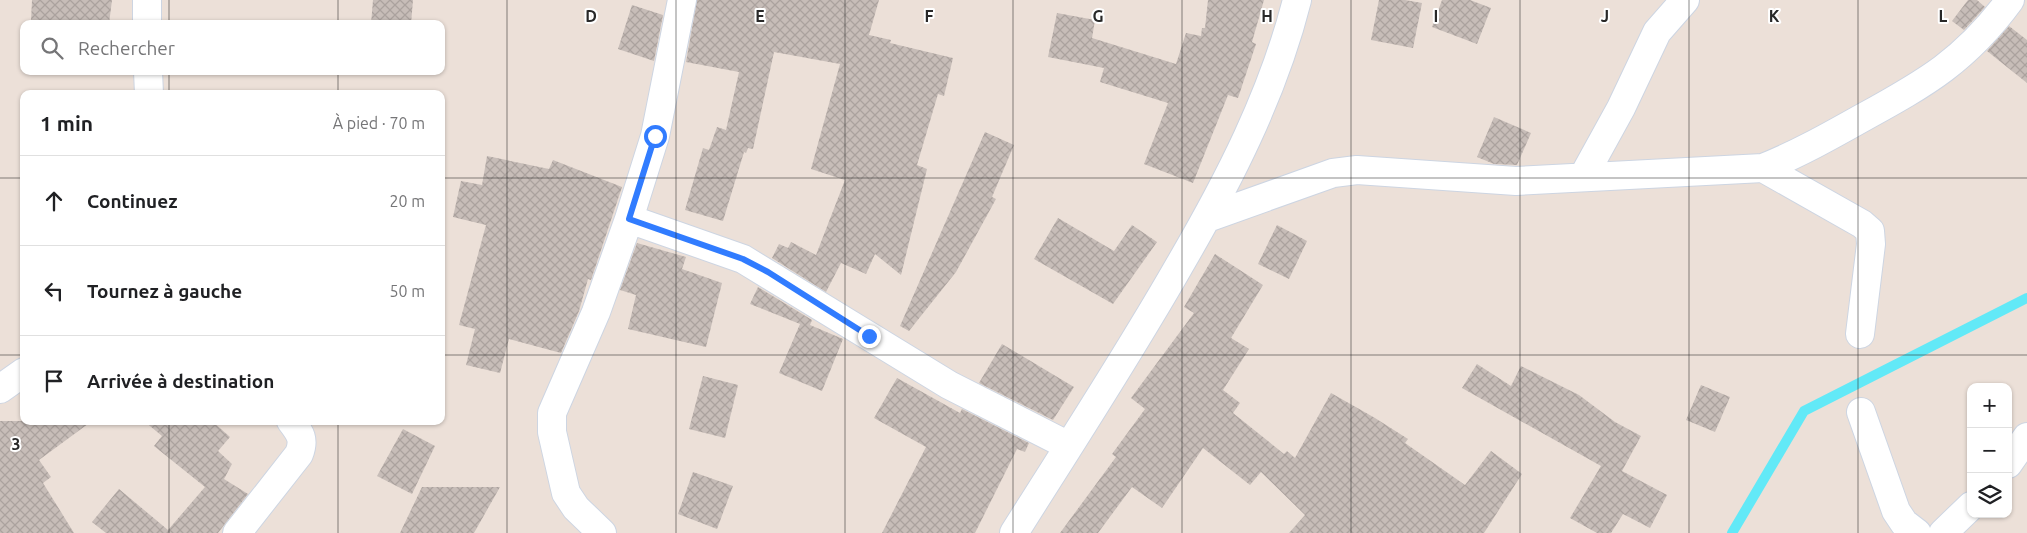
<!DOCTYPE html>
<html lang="fr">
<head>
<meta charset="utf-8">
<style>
	body { margin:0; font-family:Ubuntu,sans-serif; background:#f2f2f2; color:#202124 }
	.controls { position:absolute; right:15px; bottom:15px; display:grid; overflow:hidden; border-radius:10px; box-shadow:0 1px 4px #0004 }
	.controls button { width:45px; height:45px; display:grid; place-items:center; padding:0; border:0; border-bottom:1px solid #e0e0e0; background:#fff; color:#202124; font:25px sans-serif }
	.stop { position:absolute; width:15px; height:15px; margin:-11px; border:4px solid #317cff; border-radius:50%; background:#fff }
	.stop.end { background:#317cff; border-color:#fff; box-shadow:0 1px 5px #0008 }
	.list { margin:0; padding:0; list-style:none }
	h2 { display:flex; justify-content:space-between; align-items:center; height:65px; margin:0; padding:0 20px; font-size:21px }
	h2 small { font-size:16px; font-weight:400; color:#757577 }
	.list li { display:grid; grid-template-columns:32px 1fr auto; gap:15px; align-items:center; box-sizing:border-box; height:90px; padding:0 20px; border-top:1px solid #e0e0e0 }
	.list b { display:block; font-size:19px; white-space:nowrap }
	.list em { font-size:16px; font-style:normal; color:#757577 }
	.icon { flex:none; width:28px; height:28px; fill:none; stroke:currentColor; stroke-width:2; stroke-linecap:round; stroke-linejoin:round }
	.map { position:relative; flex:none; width:2027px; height:533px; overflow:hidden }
	.search { position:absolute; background:#fff; box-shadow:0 1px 4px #0004; left:20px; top:20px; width:425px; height:55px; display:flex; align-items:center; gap:12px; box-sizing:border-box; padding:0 18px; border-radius:10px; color:#757577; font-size:19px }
	.panel { position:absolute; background:#fff; box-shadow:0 1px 4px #0004; left:20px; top:90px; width:425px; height:335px; border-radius:10px }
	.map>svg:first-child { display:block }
</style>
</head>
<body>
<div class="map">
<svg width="2027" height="533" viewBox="0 0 2027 533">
	<defs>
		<pattern id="building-cross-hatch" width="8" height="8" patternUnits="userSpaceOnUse" patternTransform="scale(1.25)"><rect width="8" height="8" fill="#c7bdb8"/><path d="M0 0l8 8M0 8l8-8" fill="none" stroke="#aba29e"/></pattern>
	</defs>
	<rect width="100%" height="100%" fill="#ece0d8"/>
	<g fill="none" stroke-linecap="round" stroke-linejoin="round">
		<path stroke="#62e9f7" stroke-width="10" d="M1732 533 1804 411 2027 298"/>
	</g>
	<path fill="url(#building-cross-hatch)" d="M32 0H112L109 24 31 21Z
		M373 0H413L411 24H371Z
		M697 0H879L869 35 891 40 890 43 953 58 944 96 938 94 917 165 927 169 901 275 875 254 866 274 841 263 826 292 772 258 779 244 788 248 791 242 816 255 845 180 811 169 840 64 774 52 753 149 748 148 746 153 744 152 723 221 685 210 703 148 709 150 717 127 726 130 739 72 686 62Z
		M1208 0H1264L1252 42 1256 44 1238 98 1228 95 1193 183 1144 164 1168 103 1100 82 1104 68 1048 57 1057 13 1095 20 1092 38 1176 64 1186 33 1201 36 1202 28H1205Z
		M1379 0H1405L1422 3 1413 48 1371 40Z
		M1442 0H1470L1491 8 1477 44 1432 27Z
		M1968 0H1977L1985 7 1964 30 1952 21Z
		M632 5 663 15 654 61 618 49Z
		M2009 26 2027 40V83L1987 51Z
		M1494 117 1531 133 1517 165 1494 164 1477 157Z
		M985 132 1014 145 992 197 996 199 956 272 909 331 900 326Z
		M487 156 549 169 553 160 622 187 591 280 588 279 579 311 561 353 509 339 500 373 466 365 475 329 459 325 486 225 453 217 461 181 482 185Z
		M1058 218 1114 251 1132 225 1157 242 1113 304 1034 259Z
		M1277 225 1307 241 1289 279 1258 264Z
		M637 243 686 257 682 269 722 283 706 347 628 329 636 295 620 290Z
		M1215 254 1263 285 1231 338 1249 349 1223 390 1240 403 1233 413 1284 454 1287 451 1295 458 1331 393 1375 418 1408 439 1405 443 1465 485 1491 451 1522 474 1484 533H1289L1305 515 1261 472 1250 485 1203 448 1162 508 1132 487 1098 533H1060L1116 457 1112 454 1145 409 1131 398 1194 313 1184 307Z
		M758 287 812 320 810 325 843 339 822 391 779 373 800 324 750 304Z
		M1002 344 1074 387 1053 420 979 383Z
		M1477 364 1511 386 1521 366 1579 395 1615 422 1641 436 1622 471 1667 495 1650 528 1623 514 1611 533H1597L1570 518 1601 466 1462 388Z
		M703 376 738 385 725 438 689 429Z
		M897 378 960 413 962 409 1029 443 1025 452 1017 449 975 533H882L926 447 874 418Z
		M1701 385 1730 397 1715 432 1686 420Z
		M0 421H92L39 460 51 477 43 483 74 533H0Z
		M144 421H212L230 437 218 451 232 464 224 479 248 494 218 533H106L92 522 119 489 168 530 205 487 154 446 162 436Z
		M403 429 435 446 412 494 377 476Z
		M693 472 733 486 717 529 678 514Z
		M422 487H500L474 533H400Z"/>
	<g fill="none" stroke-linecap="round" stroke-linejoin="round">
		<defs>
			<path id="street" d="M147 0V24
				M148 71 149 94
				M1763 168 1862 224 1870 231 1871 244 1860 334
				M1583 177 1621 108 1657 32 1685 0
				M1207 218 1333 173 1357 170 1516 181 1763 168C1798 154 1830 136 1862 118 1926 83 1966 60 2010 0
				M629 219 743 259 949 385 1069 446
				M0 389 24 372
				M1861 412 1896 511 1904 523 1917 533
				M2008 464 2027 437
				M237 533 299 454C305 439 300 433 291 421
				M602 533 576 508 566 493 552 432V413L596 312 629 219 655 136 682 0
				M1014 533C1070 444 1127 357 1179 266 1228 182 1273 95 1297 0
				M1943 533 1971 506"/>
		</defs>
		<use href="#street" stroke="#cdd5e2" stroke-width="30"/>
		<use href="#street" stroke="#fff" stroke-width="28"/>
	</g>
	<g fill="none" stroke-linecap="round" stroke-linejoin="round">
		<path stroke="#317cff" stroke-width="6" d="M655 136 629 219 743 259 768 272 869 336"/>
	</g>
	<path fill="none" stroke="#282828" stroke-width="1" stroke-opacity="0.55" d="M169 0V24M338 0V24M507 0V533M676 0V533M845 0V533M1013 0V533M1182 0V533M1351 0V533M1520 0V533M1689 0V533M1858 0V533M169 71V94M338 71V94M0 178H24M441 178H2027M0 355H24M441 355H2027M169 421V533M338 421V533"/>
	<g font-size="16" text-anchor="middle" font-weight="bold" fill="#282828" stroke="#fff" stroke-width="4" stroke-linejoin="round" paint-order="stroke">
		<text x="591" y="22">D</text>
		<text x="760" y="22">E</text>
		<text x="929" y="22">F</text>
		<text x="1098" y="22">G</text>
		<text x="1267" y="22">H</text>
		<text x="1436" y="22">I</text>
		<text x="1605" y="22">J</text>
		<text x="1774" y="22">K</text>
		<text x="1943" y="22">L</text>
		<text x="16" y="450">3</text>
	</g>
</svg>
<div class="controls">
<button>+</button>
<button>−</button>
<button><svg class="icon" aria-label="layers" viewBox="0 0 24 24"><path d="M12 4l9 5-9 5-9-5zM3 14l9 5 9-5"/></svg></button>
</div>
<div class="stop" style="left:655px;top:136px"></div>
<div class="stop end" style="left:869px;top:336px"></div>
<div class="search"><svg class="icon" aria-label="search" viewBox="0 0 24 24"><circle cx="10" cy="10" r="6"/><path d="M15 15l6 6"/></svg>Rechercher</div>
<section class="panel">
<h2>1 min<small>À pied · 70 m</small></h2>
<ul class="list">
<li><svg class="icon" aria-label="ahead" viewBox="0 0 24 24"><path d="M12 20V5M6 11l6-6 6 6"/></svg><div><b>Continuez</b></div><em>20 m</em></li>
<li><svg class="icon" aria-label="left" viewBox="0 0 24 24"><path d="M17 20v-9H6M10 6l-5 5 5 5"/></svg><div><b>Tournez à gauche</b></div><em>50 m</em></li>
<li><svg class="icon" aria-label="arrive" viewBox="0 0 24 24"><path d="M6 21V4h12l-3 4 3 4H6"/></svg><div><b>Arrivée à destination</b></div></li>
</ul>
</section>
</div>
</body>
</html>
